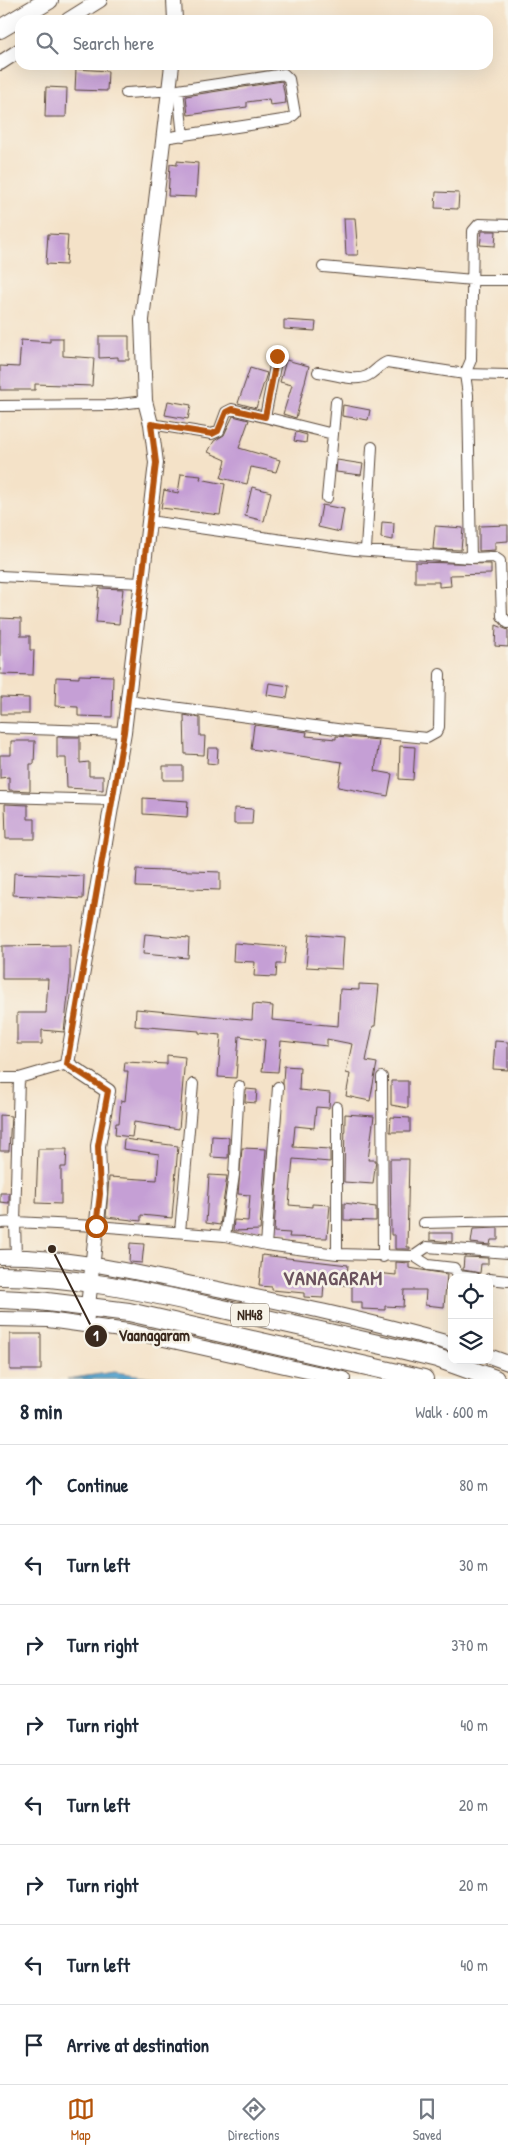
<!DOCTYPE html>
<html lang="en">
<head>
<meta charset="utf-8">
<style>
	body { margin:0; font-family:"Patrick Hand",sans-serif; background:#f6f6f7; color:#1f2937 }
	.controls { position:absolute; right:15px; bottom:15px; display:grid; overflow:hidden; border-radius:10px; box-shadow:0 5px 20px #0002 }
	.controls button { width:45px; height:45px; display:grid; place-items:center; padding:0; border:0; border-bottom:1px solid #e0e1e3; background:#fff; color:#1f2937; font:25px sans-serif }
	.stop { position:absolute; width:15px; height:15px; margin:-11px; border:4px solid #b45309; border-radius:50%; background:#fff }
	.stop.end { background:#b45309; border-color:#fff; box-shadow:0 1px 5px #0008 }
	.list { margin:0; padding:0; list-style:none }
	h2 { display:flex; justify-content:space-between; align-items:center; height:65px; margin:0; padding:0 20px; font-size:21px }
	h2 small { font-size:16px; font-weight:400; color:#747a83 }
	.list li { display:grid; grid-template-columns:32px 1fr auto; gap:15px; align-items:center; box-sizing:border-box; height:80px; padding:0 20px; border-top:1px solid #e0e1e3 }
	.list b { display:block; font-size:19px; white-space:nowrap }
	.list em { font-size:16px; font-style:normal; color:#747a83 }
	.icon { flex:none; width:28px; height:28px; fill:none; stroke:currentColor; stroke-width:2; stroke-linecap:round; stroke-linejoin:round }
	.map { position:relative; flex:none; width:508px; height:1379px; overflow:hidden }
	.search { position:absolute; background:#fff; box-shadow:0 5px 20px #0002; left:15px; right:15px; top:15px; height:55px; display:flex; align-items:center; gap:12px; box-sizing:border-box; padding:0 18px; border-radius:15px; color:#747a83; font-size:19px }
	.sheet { height:705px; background:#fff }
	nav { display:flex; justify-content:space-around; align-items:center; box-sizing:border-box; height:70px; border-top:1px solid #e0e1e3; background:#fff; font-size:14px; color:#747a83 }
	nav a { display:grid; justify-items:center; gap:2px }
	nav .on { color:#b45309 }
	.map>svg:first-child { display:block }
</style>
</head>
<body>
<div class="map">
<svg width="508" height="1379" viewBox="0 0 508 1379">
	<rect width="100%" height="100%" fill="#f7f3e8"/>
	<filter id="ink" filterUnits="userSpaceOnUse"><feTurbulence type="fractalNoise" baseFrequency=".02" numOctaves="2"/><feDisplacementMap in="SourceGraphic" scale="10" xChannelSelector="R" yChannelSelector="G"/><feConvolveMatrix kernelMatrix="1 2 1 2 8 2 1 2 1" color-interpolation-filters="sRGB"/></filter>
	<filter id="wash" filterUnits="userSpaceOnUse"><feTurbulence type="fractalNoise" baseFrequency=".0096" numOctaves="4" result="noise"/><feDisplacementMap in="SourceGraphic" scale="20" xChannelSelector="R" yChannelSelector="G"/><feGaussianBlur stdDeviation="1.12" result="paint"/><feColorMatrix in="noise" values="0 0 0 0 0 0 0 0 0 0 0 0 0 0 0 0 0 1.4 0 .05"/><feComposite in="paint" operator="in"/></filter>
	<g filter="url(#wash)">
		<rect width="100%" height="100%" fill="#f4e2c8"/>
		<path fill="#55a3ce" stroke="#486676" d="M114 1372 166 1379H67Z"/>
		<g id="blocks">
			<path fill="#c59fd5" d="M76 69 108 71 107 91 75 90Z
				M282 81 286 103 270 105 269 99 247 102V107L188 115 186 96Z
				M46 87 67 88 66 117H45Z
				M177 161 198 163 196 197 168 196 170 164 177 165Z
				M436 192 459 193 458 209 435 208Z
				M344 218H355L358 255H346Z
				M482 231H496L495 246 480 245Z
				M48 234 68 235 66 265 46 264Z
				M284 320 316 322 315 331 284 329Z
				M99 336H129V360H118V357L99 358Z
				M50 338H63V356L94 358 92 386 35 384V390H0V366L19 367 21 340 50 342Z
				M286 360 309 366 296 418 283 414 292 385 280 382Z
				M250 368 267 373 256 408 238 403Z
				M168 401 191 405 188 419 165 415Z
				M343 405 370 410 368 420 342 416Z
				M233 416 249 420 239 448 280 460 276 472 251 467 247 484 221 478 226 460 208 452 214 441 224 435Z
				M296 432 307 435 306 443 294 441Z
				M337 460 363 464 361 475 336 472Z
				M181 474 201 476 200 479 225 484 220 515 161 508 164 490 178 493Z
				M252 487 271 492 264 521 245 516Z
				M322 505 344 509 340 532 318 527Z
				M382 522 394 523 393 540 381 538Z
				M508 525V541L495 542V550L479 551V526Z
				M435 526 463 528 461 550 433 549Z
				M415 562 491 564V574L450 575 451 586 439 587V582H415Z
				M99 588 123 589 119 624 96 622Z
				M0 618 21 619V636H30V650H34L33 675 0 674Z
				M496 625 508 630V647L495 646Z
				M79 675 113 676 112 717 78 716V707L55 706 56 677 79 678Z
				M269 683 289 686 287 698 267 695Z
				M1 697 29 698V714H1Z
				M184 715 200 718V736H205L204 755 185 754Z
				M254 725 307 732 306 736 336 739V736L379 740 375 771 392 774 388 796 338 787 342 762 251 749Z
				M57 737H80V763L89 762V776H103V790L67 788 66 758H57Z
				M11 741H35L34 764H30V791L9 790V777L0 778V755H11Z
				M400 746 415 747 413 780 399 779Z
				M208 748H218L217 764 207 763Z
				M163 766H183V780H163Z
				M143 798 188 801 187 817 143 814Z
				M5 804 28 805V819H35V839H6Z
				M234 808 253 809 252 824H234Z
				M137 869 220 872V890L136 887Z
				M14 873 84 876 83 899 13 895Z
				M145 934 189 938 188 958 143 954Z
				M309 934 344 937 342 969 306 967Z
				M234 943 286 947 284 964H277L276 977 254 976 255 962 233 961Z
				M70 945V978L64 1032 42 1030V1044H17V1013H46L48 979H2V946Z
				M359 984 379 985 375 1026H373L366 1061 377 1063 370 1101 346 1096 350 1074 346 1073 352 1044 327 1039V1046L281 1041 278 1072 262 1071 265 1040 239 1036 236 1078 218 1077 221 1035 199 1033V1031L135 1026 136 1009 252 1020 253 1004 273 1006 272 1020 338 1026 340 989 359 990Z
				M495 1041 508 1042V1070L493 1069Z
				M167 1055 185 1057 179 1129 134 1122 132 1137 115 1135 116 1123H119L121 1100 125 1101 128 1071H124L125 1062 167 1064Z
				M284 1066 300 1067 299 1090 330 1093 329 1108 316 1107 314 1128 295 1126 293 1147 330 1149V1162L293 1159 289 1205 312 1207V1204L330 1205 327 1238 289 1237 290 1233 274 1232Z
				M391 1081H408V1108L391 1105Z
				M246 1089 257 1090 256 1103 245 1102Z
				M345 1114 374 1116 368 1160H376L373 1184 344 1182Z
				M0 1115 11 1116 9 1151H0Z
				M391 1117 410 1118V1132H390Z
				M212 1136 229 1137 228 1158 211 1157Z
				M124 1139 178 1146 172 1218 141 1215V1221L106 1217 109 1177 157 1180 159 1154 123 1149Z
				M242 1148 266 1149 260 1230 233 1231 234 1220 248 1221 250 1195 238 1194Z
				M38 1149H67L66 1167H61V1204L36 1203Z
				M390 1159H409L407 1247H410V1249H395V1235H391Z
				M209 1175 227 1176 220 1225 206 1223Z
				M0 1193H9V1203L0 1202Z
				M344 1203 376 1207V1221L344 1220Z
				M498 1228V1240H491L490 1245 471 1243 473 1229Z
				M430 1233H452V1242L430 1240Z
				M130 1243 144 1244 142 1263 129 1262Z
				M262 1255 348 1265 347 1275 376 1276V1273L396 1275V1262L409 1263V1268L447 1274 444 1307 425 1305 426 1290H404L403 1307 385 1306V1310L362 1309V1302H352V1286L324 1283 323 1298 304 1297V1293L272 1290V1287L259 1286Z
				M464 1257 488 1258V1264H481L480 1273 463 1270Z
				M10 1334H41V1370H10Z"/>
		</g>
	</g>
	<g filter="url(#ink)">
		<use href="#blocks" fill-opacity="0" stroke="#574638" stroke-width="1"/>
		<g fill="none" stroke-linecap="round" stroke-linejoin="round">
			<defs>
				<path id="street" d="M178 90 183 136
					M126 93 178 90 284 74 289 79 295 114 289 119 164 138
					M323 267 473 280H508
					M318 372C332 374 355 382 367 376 375 372 379 365 387 362L465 374 508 375
					M0 406 112 405 145 401
					M265 417 277 356
					M151 424 212 434 219 431 226 412 232 409 333 434
					M327 498 336 402
					M149 521 355 550 471 558 468 395 465 374 471 360 473 231 479 224 508 225
					M366 550 372 447
					M471 558 494 557 500 561 502 616 508 623
					M0 576 141 583
					M128 701 344 730 427 738 436 733 439 727 440 674
					M0 728 124 732
					M0 797 112 800
					M382 1077 383 1257
					M0 1078H19L67 1064
					M0 1223 15 1222 19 1078
					M424 1223 508 1221
					M180 1232 193 1084
					M225 1236 234 1175 239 1086
					M266 1245 278 1087
					M337 1254V1107
					M414 1256 428 1265 454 1268 459 1276 475 1278
					M16 1257 15 1222 96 1226 225 1236 266 1245 337 1254 414 1256 427 1247 508 1253
					M489 1279 508 1281"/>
				<path id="secondary" d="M174 0 175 20
					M68 20 100 0
					M0 63 20 50
					M0 1257C63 1255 127 1271 188 1283 276 1301 365 1319 452 1344
					M0 1319 48 1320 128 1331 343 1379
					M86 1325 100 1194 98 1146 108 1091 67 1064 124 732 156 463 151 424 145 401 142 320 172 65
					M489 1356 508 1363"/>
				<path id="highway" d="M0 29 49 0
					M0 1276C73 1276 143 1291 214 1307 276 1321 338 1335 400 1349L437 1358 495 1379
					M0 1299 39 1301 129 1312 424 1379"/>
			</defs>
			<use href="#street" stroke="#574638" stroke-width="12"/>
			<use href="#secondary" stroke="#574638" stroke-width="16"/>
			<use href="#highway" stroke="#574638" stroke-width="20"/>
			<use href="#street" stroke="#fff" stroke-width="10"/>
			<use href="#secondary" stroke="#fff" stroke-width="14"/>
			<use href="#highway" stroke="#fff" stroke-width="18"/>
		</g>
	</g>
	<g fill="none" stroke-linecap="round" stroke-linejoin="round" filter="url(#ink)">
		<path stroke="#b45309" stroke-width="6" d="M96 1226 100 1194 98 1146 108 1091 67 1064 124 732 156 463 151 424 212 434 218 431 226 412 232 409 265 417 277 356"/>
	</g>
	<g text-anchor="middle" stroke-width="5" stroke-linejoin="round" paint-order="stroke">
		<rect fill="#f7f3e8" stroke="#73665b" stroke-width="1" x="231" y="1303.5" width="38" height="23" rx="4"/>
		<g font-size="14" font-weight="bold" fill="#3b2a1e">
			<text x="250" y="1320">NH48</text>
		</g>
		<g font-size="20" font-weight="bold" letter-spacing="1" fill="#6b535e" stroke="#f7f3e8">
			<text x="333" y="1285">VANAGARAM</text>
		</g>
	</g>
	<path fill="none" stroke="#3b2a1e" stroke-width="2" d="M52 1249L96 1336"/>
	<g fill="#3b2a1e" stroke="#f7f3e8" stroke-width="2">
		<circle cx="52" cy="1249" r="5"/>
		<circle cx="96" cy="1336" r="12"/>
	</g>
	<g font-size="15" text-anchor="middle" font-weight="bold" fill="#fff">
		<text x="96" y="1341">1</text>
	</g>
	<g font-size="16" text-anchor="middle" font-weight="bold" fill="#3b2a1e" stroke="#f7f3e8" stroke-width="5" stroke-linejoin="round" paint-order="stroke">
		<text x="154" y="1341">Vaanagaram</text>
	</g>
</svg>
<div class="controls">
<button><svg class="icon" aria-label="locate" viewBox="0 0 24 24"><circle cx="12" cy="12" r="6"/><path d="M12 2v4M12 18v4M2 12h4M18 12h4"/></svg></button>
<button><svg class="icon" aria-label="layers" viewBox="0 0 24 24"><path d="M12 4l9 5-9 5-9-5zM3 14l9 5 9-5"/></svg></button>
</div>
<div class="stop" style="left:96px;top:1226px"></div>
<div class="stop end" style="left:277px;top:356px"></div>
<div class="search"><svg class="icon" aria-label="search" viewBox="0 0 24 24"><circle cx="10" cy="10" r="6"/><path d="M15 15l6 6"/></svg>Search here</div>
</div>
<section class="sheet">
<h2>8 min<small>Walk · 600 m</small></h2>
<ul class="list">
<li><svg class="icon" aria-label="ahead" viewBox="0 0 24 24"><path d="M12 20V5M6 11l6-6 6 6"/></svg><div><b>Continue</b></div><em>80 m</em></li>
<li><svg class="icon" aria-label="left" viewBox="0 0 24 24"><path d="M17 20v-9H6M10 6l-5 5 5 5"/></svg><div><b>Turn left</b></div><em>30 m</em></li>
<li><svg class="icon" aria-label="right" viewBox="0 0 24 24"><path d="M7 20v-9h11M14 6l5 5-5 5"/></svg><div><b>Turn right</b></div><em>370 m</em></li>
<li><svg class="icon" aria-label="right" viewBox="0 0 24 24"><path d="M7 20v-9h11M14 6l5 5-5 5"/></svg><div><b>Turn right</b></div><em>40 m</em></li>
<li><svg class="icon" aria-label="left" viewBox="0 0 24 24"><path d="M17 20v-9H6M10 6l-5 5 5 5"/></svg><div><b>Turn left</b></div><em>20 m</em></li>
<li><svg class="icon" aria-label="right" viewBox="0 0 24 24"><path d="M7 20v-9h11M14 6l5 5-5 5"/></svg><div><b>Turn right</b></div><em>20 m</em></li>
<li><svg class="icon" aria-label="left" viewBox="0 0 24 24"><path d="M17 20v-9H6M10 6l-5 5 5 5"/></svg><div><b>Turn left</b></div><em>40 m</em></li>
<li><svg class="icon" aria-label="arrive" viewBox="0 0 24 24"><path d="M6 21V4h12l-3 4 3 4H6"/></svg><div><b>Arrive at destination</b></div></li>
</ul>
</section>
<nav>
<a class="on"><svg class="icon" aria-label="map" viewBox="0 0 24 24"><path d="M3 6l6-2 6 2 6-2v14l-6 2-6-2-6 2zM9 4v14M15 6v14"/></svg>Map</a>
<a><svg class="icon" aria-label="directions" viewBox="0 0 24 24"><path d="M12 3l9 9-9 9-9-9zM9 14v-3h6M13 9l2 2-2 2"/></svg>Directions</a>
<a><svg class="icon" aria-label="saved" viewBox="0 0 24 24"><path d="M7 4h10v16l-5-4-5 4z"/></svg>Saved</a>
</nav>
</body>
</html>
